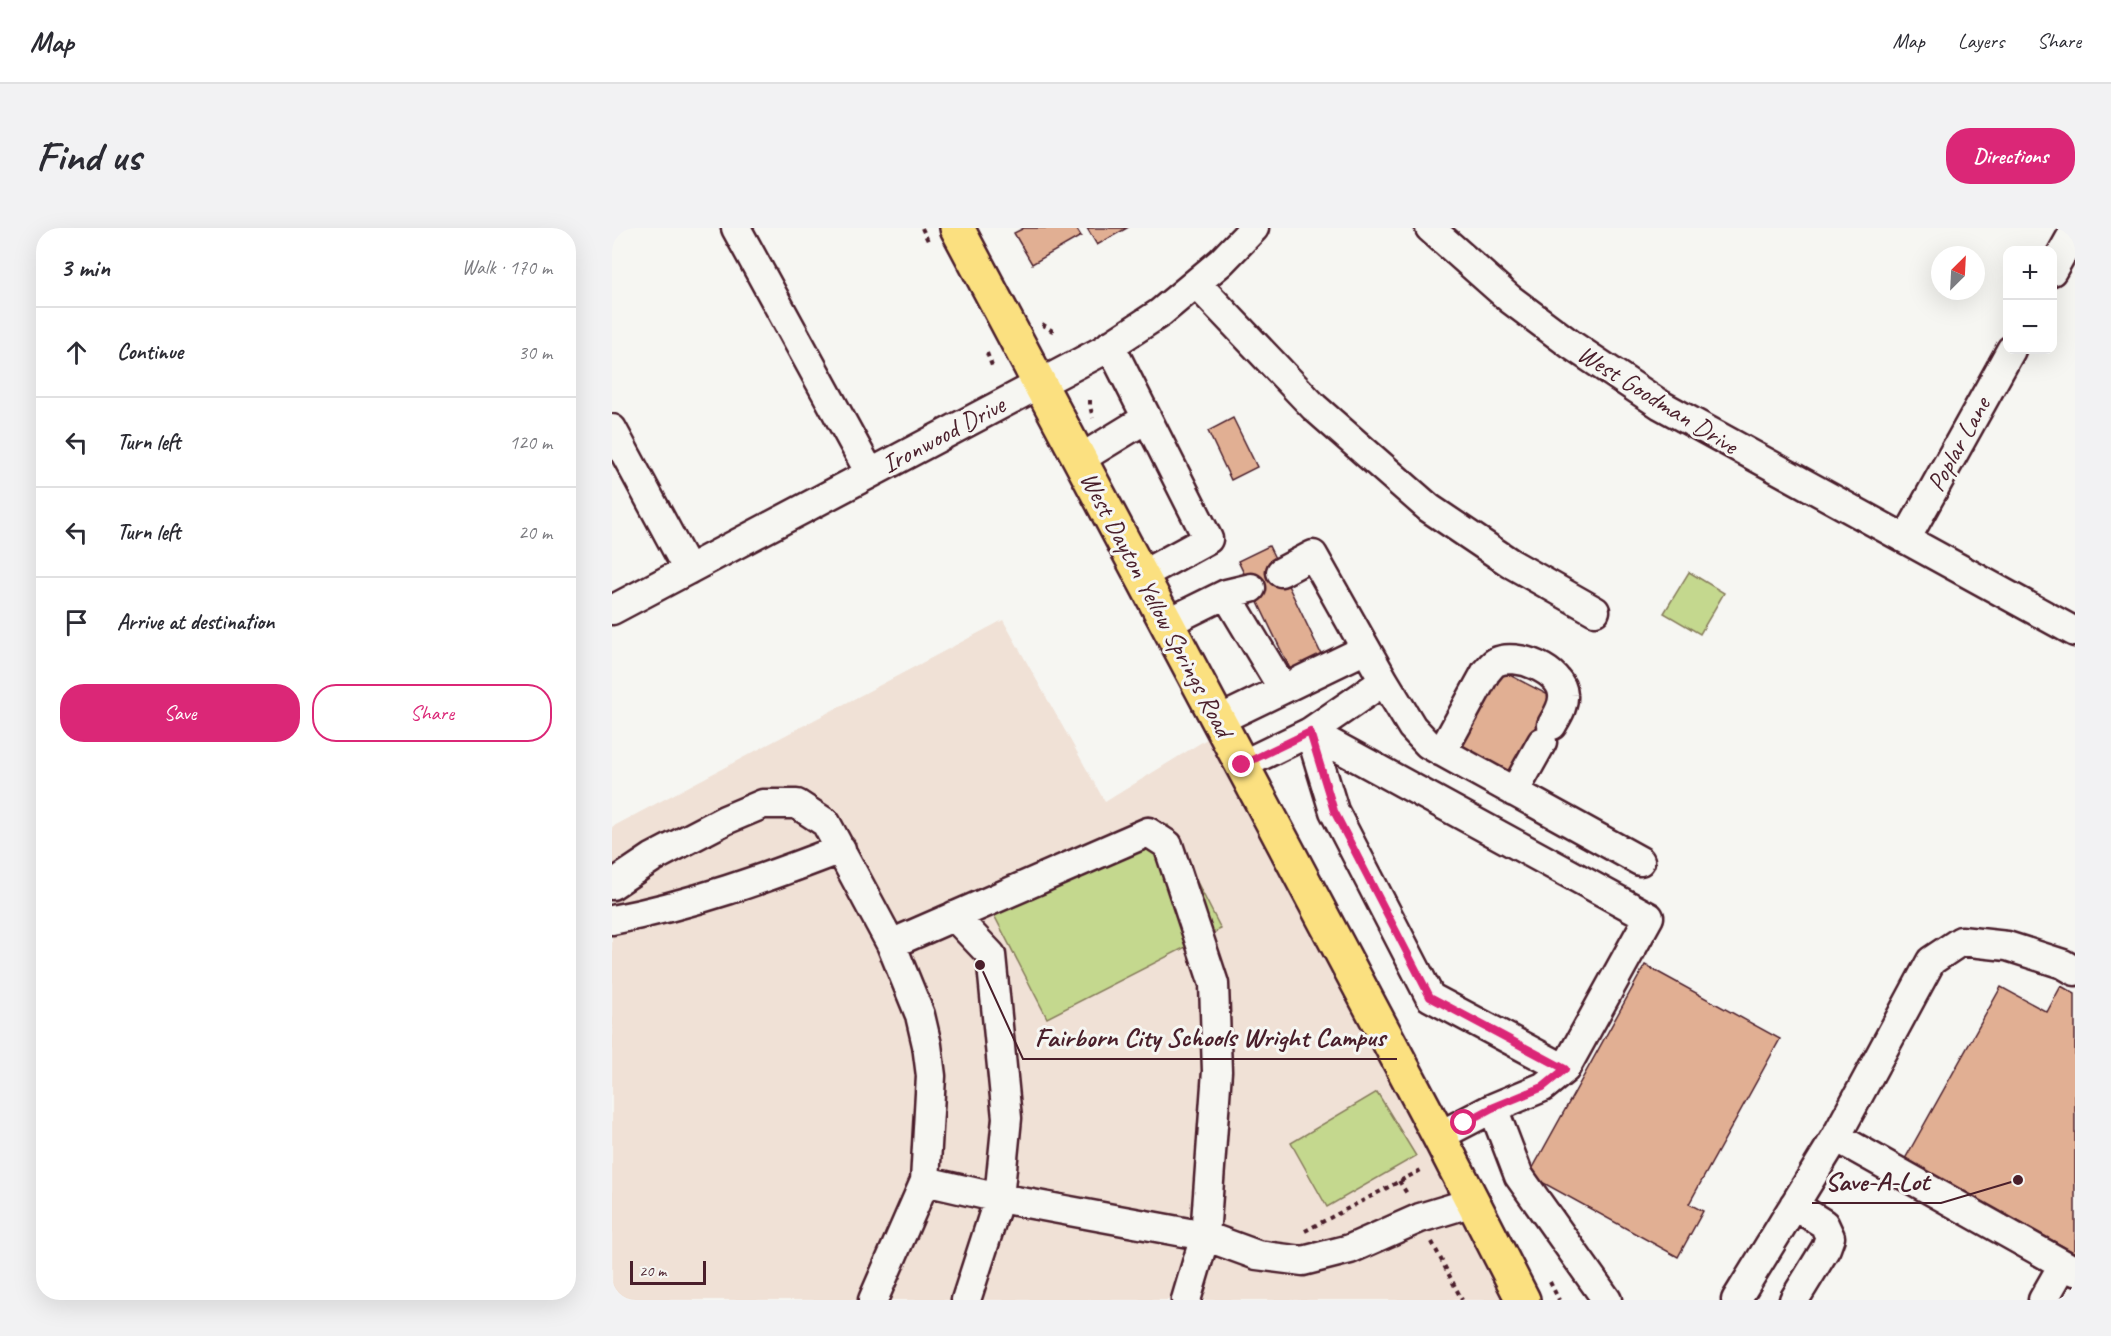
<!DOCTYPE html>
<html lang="en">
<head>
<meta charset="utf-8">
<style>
	body { margin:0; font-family:Caveat,sans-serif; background:#f2f2f3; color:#2b2b33 }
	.controls { position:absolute; right:18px; top:18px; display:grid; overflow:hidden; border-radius:12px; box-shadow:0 6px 24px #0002 }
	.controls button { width:54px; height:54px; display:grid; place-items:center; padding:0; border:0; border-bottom:2px solid #e1e1e2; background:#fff; color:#2b2b33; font:30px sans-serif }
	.compass { position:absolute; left:1319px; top:18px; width:54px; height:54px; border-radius:50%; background:#fff; box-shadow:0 6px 24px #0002; rotate:24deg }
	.scale { position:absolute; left:18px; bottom:15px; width:76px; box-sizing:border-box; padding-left:6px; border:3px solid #4a1f2b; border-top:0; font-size:16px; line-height:21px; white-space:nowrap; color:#4a1f2b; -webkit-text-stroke:4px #f6f6f2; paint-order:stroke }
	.stop { position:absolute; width:18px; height:18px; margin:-14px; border:4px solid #db2777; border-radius:50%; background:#fff }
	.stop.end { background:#db2777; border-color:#fff; box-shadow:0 2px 6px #0008 }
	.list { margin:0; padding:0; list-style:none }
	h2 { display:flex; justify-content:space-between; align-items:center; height:78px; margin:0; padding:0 24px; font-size:26px }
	h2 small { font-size:20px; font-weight:400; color:#7c7c81 }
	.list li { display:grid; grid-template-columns:39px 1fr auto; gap:18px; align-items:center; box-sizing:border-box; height:90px; padding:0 24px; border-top:2px solid #e1e1e2 }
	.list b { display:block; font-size:22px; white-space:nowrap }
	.list em { font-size:20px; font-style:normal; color:#7c7c81 }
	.actions { display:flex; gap:12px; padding:18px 24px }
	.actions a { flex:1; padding:14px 0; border:2px solid #db2777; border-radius:24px; text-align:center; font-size:21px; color:#db2777 }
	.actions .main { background:#db2777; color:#fff }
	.icon { flex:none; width:33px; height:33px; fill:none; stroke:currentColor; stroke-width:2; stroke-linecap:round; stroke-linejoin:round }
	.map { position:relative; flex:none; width:1463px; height:1072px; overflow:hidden; border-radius:24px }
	header { display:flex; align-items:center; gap:36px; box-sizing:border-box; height:84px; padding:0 30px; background:#fff; border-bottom:2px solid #e1e1e2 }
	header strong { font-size:28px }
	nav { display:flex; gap:33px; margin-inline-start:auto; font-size:21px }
	.intro { display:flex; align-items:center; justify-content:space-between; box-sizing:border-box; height:144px; padding:0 36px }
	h1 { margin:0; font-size:42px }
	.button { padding:15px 27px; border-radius:24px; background:#db2777; color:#fff; font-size:21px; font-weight:700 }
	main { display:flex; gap:36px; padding:0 36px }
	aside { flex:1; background:#fff; border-radius:24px; box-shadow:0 6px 24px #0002 }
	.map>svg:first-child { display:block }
</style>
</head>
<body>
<header>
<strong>Map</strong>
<nav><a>Map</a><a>Layers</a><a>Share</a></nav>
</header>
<div class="intro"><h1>Find us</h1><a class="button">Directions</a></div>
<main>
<aside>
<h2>3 min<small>Walk · 170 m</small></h2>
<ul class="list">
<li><svg class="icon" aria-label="ahead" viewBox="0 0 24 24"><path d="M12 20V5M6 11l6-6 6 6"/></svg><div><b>Continue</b></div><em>30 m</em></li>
<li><svg class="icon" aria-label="left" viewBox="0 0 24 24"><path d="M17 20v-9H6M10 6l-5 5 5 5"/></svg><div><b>Turn left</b></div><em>120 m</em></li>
<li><svg class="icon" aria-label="left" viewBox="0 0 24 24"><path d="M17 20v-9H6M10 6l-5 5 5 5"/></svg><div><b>Turn left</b></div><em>20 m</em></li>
<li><svg class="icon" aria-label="arrive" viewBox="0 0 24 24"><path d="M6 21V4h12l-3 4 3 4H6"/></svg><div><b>Arrive at destination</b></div></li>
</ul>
<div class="actions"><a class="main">Save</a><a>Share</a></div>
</aside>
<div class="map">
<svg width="1463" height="1072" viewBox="0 0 1463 1072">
	<rect width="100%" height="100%" fill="#f6f6f2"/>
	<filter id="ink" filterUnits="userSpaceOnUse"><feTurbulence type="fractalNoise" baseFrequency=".0167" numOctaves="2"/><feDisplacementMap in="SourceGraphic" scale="12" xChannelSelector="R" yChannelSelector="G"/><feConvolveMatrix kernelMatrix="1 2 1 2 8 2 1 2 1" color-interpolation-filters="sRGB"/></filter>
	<g filter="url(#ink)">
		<path fill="#f0e1d6" d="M391 392 493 574 611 501 911 1072H0V599Z"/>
		<path fill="#c4d88e" stroke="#877c5c" stroke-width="1.5" d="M1077 344 1112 365 1088 406 1052 385Z
			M556 597 609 701 435 790 382 687Z
			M765 864 804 928 715 979 679 915Z"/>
		<path fill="#e1af93" stroke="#4a1f2b" stroke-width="1.5" d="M412 0H464L469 8 420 36 402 5Z
			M475 0H515L485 17Z
			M621 190 645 239 619 252 596 203Z
			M657 318 713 434 682 449 626 333Z
			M890 443 944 471 949 502 940 520 898 548 848 521Z
			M1033 737 1168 811 1077 976 1091 983 1066 1029 917 947Z
			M1449 758 1463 766V1025L1293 931 1389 759 1435 784Z"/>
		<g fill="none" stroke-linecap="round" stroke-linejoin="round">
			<defs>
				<path id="minor" d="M124 0 258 245
					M818 0 898 71 958 116 1049 177 1463 404
					M1440 43 1463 2
					M584 55 702 179 817 280 900 336 983 383
					M498 117 596 311 530 347
					M0 201 76 342
					M468 231 535 190
					M1294 311 1399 122
					M669 344 701 327 772 453
					M614 366 671 461
					M0 382 490 123 548 85 609 34 642 0
					M555 395 614 366 639 360
					M607 492 754 421
					M698 504 1037 689 953 841 931 859 881 880 827 908
					M698 504 722 583 818 769 953 841
					M830 524 874 444C877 441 880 436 884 434 904 424 950 442 951 467 952 478 945 488 940 497
					M630 537 698 504 772 453 800 499 816 516 1028 633
					M902 564 930 514
					M0 657 40 630 113 592 151 576H185L214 595 279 716 308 787 315 817 319 848 313 953
					M342 688 379 727 395 890 387 970 354 1072
					M0 692C79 677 154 650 229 621
					M881 880 907 948 995 1072
					M1224 909 1463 1043
					M1182 977 1212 996 1218 1009 1214 1020 1182 1072
					M261 1072 313 953 387 970 593 1008 605 843 602 756 556 617 536 604 279 716
					M574 1072 593 1008 645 1027 691 1033 738 1021 808 990 861 974
					M1124 1072 1224 909 1319 733 1349 713 1395 718 1451 736 1463 743
					M1431 1072 1451 1037"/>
				<path id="major" d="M345 0 827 908 911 1072"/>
			</defs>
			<use href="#minor" stroke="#4a1f2b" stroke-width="33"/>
			<use href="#major" stroke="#4a1f2b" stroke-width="38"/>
			<path stroke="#4a1f2b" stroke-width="4" stroke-dasharray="4.5 4.5" stroke-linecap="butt" d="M310 0 317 15
				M430 96 442 104
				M375 125 380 138
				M478 172V178L481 190
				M787 953 796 967
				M693 1003 809 942 808 940
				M820 1014 850 1072
				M938 1054 947 1072"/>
			<use href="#minor" stroke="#f6f6f2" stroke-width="28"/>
			<use href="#major" stroke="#fbe080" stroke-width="33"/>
		</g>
	</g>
	<g fill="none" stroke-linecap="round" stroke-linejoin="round" filter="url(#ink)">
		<path stroke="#db2777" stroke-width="8" d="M630 537 698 504 722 583 818 769 953 841 931 859 880 880 852 895"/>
	</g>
	<g text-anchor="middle" stroke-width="6" stroke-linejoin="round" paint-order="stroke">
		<g font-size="26" fill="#4a1f2b" stroke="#f6f6f2">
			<text transform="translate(1046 171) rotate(32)" y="9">West Goodman Drive</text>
			<text transform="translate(331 206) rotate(-28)" y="9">Ironwood Drive</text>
			<text transform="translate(1346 216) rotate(-61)" y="9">Poplar Lane</text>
			<text transform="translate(545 376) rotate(62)" y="9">West Dayton Yellow Springs Road</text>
		</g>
	</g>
	<path fill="none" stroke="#4a1f2b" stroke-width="2" d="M368 737L411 831H785M1406 952L1329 975H1200"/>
	<g fill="#4a1f2b" stroke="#f6f6f2" stroke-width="2">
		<circle cx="368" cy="737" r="6"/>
		<circle cx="1406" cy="952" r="6"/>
	</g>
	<g font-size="27" text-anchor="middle" font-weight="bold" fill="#4a1f2b" stroke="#f6f6f2" stroke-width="6" stroke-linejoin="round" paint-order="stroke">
		<text x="598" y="818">Fairborn City Schools Wright Campus</text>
		<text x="1265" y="962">Save-A-Lot</text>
	</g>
</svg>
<div class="controls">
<button>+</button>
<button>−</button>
</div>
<svg class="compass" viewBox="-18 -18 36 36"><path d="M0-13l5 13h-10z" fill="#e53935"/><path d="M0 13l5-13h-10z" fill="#7c7c81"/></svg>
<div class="scale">20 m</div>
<div class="stop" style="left:852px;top:895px"></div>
<div class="stop end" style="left:630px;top:537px"></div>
</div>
</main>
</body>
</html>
